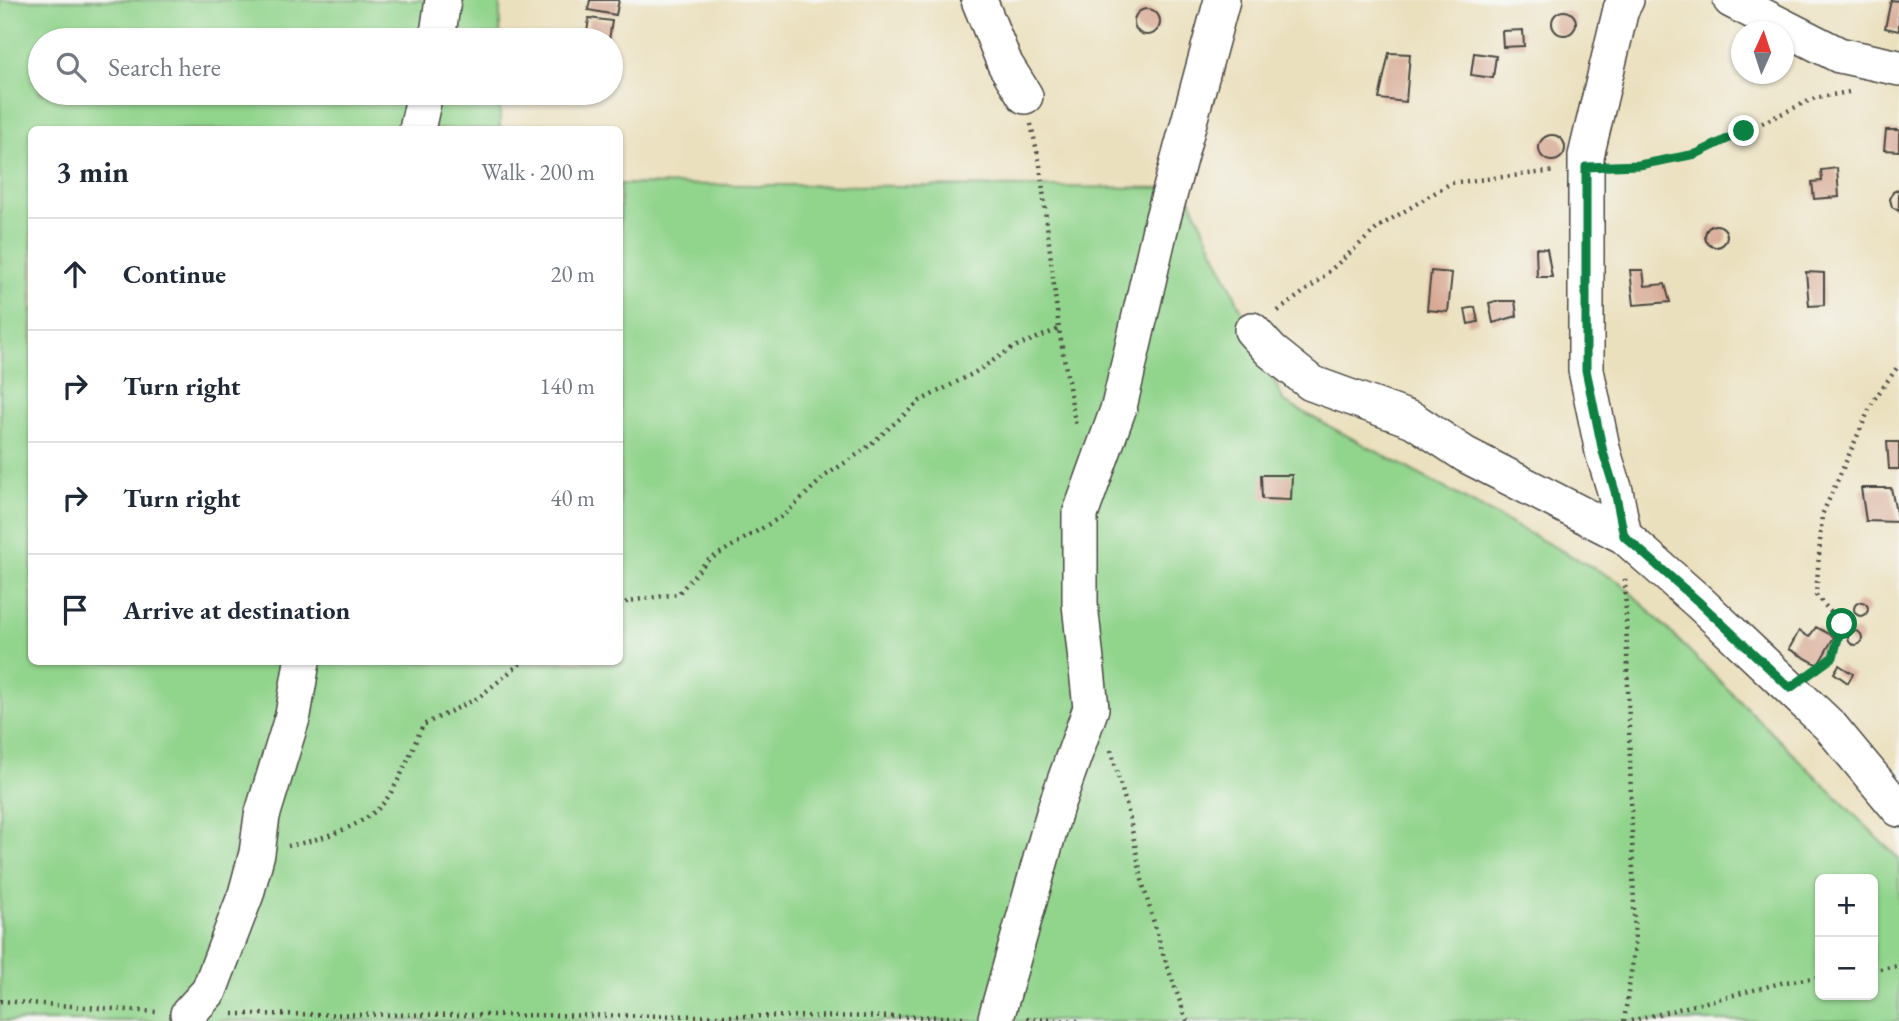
<!DOCTYPE html>
<html lang="en">
<head>
<meta charset="utf-8">
<style>
	body { margin:0; font-family:"EB Garamond",serif; background:#f6f6f7; color:#1f2937 }
	.controls { position:absolute; right:21px; bottom:21px; display:grid; overflow:hidden; border-radius:10px; box-shadow:0 2px 5px #0004 }
	.controls button { width:63px; height:63px; display:grid; place-items:center; padding:0; border:0; border-bottom:2px solid #e0e1e3; background:#fff; color:#1f2937; font:35px sans-serif }
	.compass { position:absolute; left:1731px; top:21px; width:63px; height:63px; border-radius:50%; background:#fff; box-shadow:0 2px 5px #0004; rotate:3deg }
	.stop { position:absolute; width:21px; height:21px; margin:-16px; border:5px solid #0b8043; border-radius:50%; background:#fff }
	.stop.end { background:#0b8043; border-color:#fff; box-shadow:0 2px 7px #0008 }
	.list { margin:0; padding:0; list-style:none }
	h2 { display:flex; justify-content:space-between; align-items:center; height:91px; margin:0; padding:0 28px; font-size:30px }
	h2 small { font-size:23px; font-weight:400; color:#747a83 }
	.list li { display:grid; grid-template-columns:46px 1fr auto; gap:21px; align-items:center; box-sizing:border-box; height:112px; padding:0 28px; border-top:2px solid #e0e1e3 }
	.list b { display:block; font-size:26px; white-space:nowrap }
	.list em { font-size:23px; font-style:normal; color:#747a83 }
	.icon { flex:none; width:38px; height:38px; fill:none; stroke:currentColor; stroke-width:2; stroke-linecap:round; stroke-linejoin:round }
	.map { position:relative; flex:none; width:1899px; height:1021px; overflow:hidden }
	.search { position:absolute; background:#fff; box-shadow:0 2px 5px #0004; left:28px; top:28px; width:595px; height:77px; display:flex; align-items:center; gap:18px; box-sizing:border-box; padding:0 24px; border-radius:38px; color:#747a83; font-size:26px }
	.panel { position:absolute; background:#fff; box-shadow:0 2px 5px #0004; left:28px; top:126px; width:595px; height:539px; border-radius:10px }
	.map>svg:first-child { display:block }
</style>
</head>
<body>
<div class="map">
<svg width="1899" height="1021" viewBox="0 0 1899 1021">
	<rect width="100%" height="100%" fill="#f6f6f2"/>
	<filter id="ink" filterUnits="userSpaceOnUse"><feTurbulence type="fractalNoise" baseFrequency=".0143" numOctaves="2"/><feDisplacementMap in="SourceGraphic" scale="14" xChannelSelector="R" yChannelSelector="G"/><feConvolveMatrix kernelMatrix="1 2 1 2 8 2 1 2 1" color-interpolation-filters="sRGB"/></filter>
	<filter id="wash" filterUnits="userSpaceOnUse"><feTurbulence type="fractalNoise" baseFrequency=".00686" numOctaves="4" result="noise"/><feDisplacementMap in="SourceGraphic" scale="28" xChannelSelector="R" yChannelSelector="G"/><feGaussianBlur stdDeviation="1.57" result="paint"/><feColorMatrix in="noise" values="0 0 0 0 0 0 0 0 0 0 0 0 0 0 0 0 0 1.4 0 .05"/><feComposite in="paint" operator="in"/></filter>
	<g filter="url(#wash)">
		<rect width="100%" height="100%" fill="#ebe0be"/>
		<path fill="#91d48c" stroke="#5e805c" stroke-width="2" fill-rule="evenodd" d="M0 0H500V40H40V93H500V129L32 130V662H620V184L1185 188 1284 402 1620 582 1899 859V1021H0ZM1820 879H1873V995H1820Z"/>
		<g id="blocks">
			<path fill="#d8aa95" d="M590 0H619L616 15 588 10Z
				M1891 0 1899 1V31L1885 28Z
				M1134 22a13 13 0 1 1 26 0a13 13 0 1 1-26 0Z
				M1552 23a12 12 0 1 1 24 0a12 12 0 1 1-24 0Z
				M589 18 612 21 609 40H586Z
				M1523 30 1524 46 1503 47 1502 31Z
				M1389 53 1410 54 1406 102 1379 99Z
				M1474 53 1496 56 1493 78 1471 75Z
				M1886 130H1899V151L1884 150Z
				M1539 148a13 13 0 1 1 26 0a13 13 0 1 1-26 0Z
				M1837 168 1839 197 1814 199 1812 182 1822 181 1821 170Z
				M1899 189V211L1892 207 1890 199 1893 192Z
				M1705 236a11 11 0 1 1 22 0a11 11 0 1 1-22 0Z
				M1536 248 1547 249 1552 277H1537Z
				M1630 270H1643L1645 286 1665 284 1670 302 1634 305Z
				M1431 271 1452 273 1448 312 1427 310Z
				M1806 272 1824 273V305L1809 306Z
				M1496 301H1515L1517 316 1493 323 1489 303Z
				M1475 307 1478 322 1468 324 1465 309Z
				M1887 442H1899V469H1889Z
				M1261 475H1292L1291 500 1262 499Z
				M1861 488H1891L1898 522 1866 521Z
				M1854 609a7 7 0 1 1 14 0a7 7 0 1 1-14 0Z
				M1816 627 1834 637 1818 665 1789 649 1799 631 1809 637Z
				M1848 638a7 7 0 1 1 14 0a7 7 0 1 1-14 0Z
				M1839 665 1853 674 1848 683 1834 673Z"/>
		</g>
	</g>
	<g filter="url(#ink)">
		<use href="#blocks" fill-opacity="0" stroke="#484641" stroke-width="2"/>
		<g fill="none" stroke-linecap="round" stroke-linejoin="round">
			<defs>
				<path id="minor" d="M979 0 1005 64 1025 96
					M1731 0 1839 55 1899 68
					M437 40 443 0
					M417 130 425 93
					M1252 330 1271 351 1311 383 1413 420 1466 455 1624 536 1700 603 1830 726 1899 809
					M1624 536 1615 491 1603 452 1586 370V156L1621 9 1626 0
					M188 1014 209 991 246 894 257 853 262 816 293 715 302 662
					M996 1018 1056 806 1091 708 1080 604V515L1119 407 1160 229 1222 0"/>
			</defs>
			<use href="#minor" stroke="#484641" stroke-width="38"/>
			<path stroke="#484641" stroke-width="4.5" stroke-dasharray="2 5" stroke-linecap="butt" d="M1031 124 1040 165 1059 329 1076 427
				M1616 166 1639 165 1696 154 1815 98 1849 92
				M1278 311 1316 283 1380 226 1451 183 1555 171
				M620 607 628 601 678 594 707 561 784 515 825 476 864 450 920 401 974 373 1012 348 1059 329
				M1817 670 1833 657 1841 624 1816 595 1822 515 1873 401 1899 365
				M1111 750 1129 815 1143 885 1163 954 1187 1021
				M288 846C318 840 356 829 379 808 397 791 412 748 423 725L478 698 522 662
				M1873 970 1899 966
				M0 1001 157 1012
				M233 1014 966 1017
				M1027 1019 1079 1021
				M1624 1021 1635 945 1625 578
				M1631 1021 1785 982 1820 977"/>
			<use href="#minor" stroke="#fff" stroke-width="35"/>
		</g>
	</g>
	<g fill="none" stroke-linecap="round" stroke-linejoin="round" filter="url(#ink)">
		<path stroke="#0b8043" stroke-width="9" d="M1744 131 1696 154 1639 165 1586 167V370L1603 452 1615 491 1624 536 1700 603 1790 688 1833 657 1842 624"/>
	</g>
</svg>
<div class="controls">
<button>+</button>
<button>−</button>
</div>
<svg class="compass" viewBox="-18 -18 36 36"><path d="M0-13l5 13h-10z" fill="#e53935"/><path d="M0 13l5-13h-10z" fill="#747a83"/></svg>
<div class="stop" style="left:1842px;top:624px"></div>
<div class="stop end" style="left:1744px;top:131px"></div>
<div class="search"><svg class="icon" aria-label="search" viewBox="0 0 24 24"><circle cx="10" cy="10" r="6"/><path d="M15 15l6 6"/></svg>Search here</div>
<section class="panel">
<h2>3 min<small>Walk · 200 m</small></h2>
<ul class="list">
<li><svg class="icon" aria-label="ahead" viewBox="0 0 24 24"><path d="M12 20V5M6 11l6-6 6 6"/></svg><div><b>Continue</b></div><em>20 m</em></li>
<li><svg class="icon" aria-label="right" viewBox="0 0 24 24"><path d="M7 20v-9h11M14 6l5 5-5 5"/></svg><div><b>Turn right</b></div><em>140 m</em></li>
<li><svg class="icon" aria-label="right" viewBox="0 0 24 24"><path d="M7 20v-9h11M14 6l5 5-5 5"/></svg><div><b>Turn right</b></div><em>40 m</em></li>
<li><svg class="icon" aria-label="arrive" viewBox="0 0 24 24"><path d="M6 21V4h12l-3 4 3 4H6"/></svg><div><b>Arrive at destination</b></div></li>
</ul>
</section>
</div>
</body>
</html>
